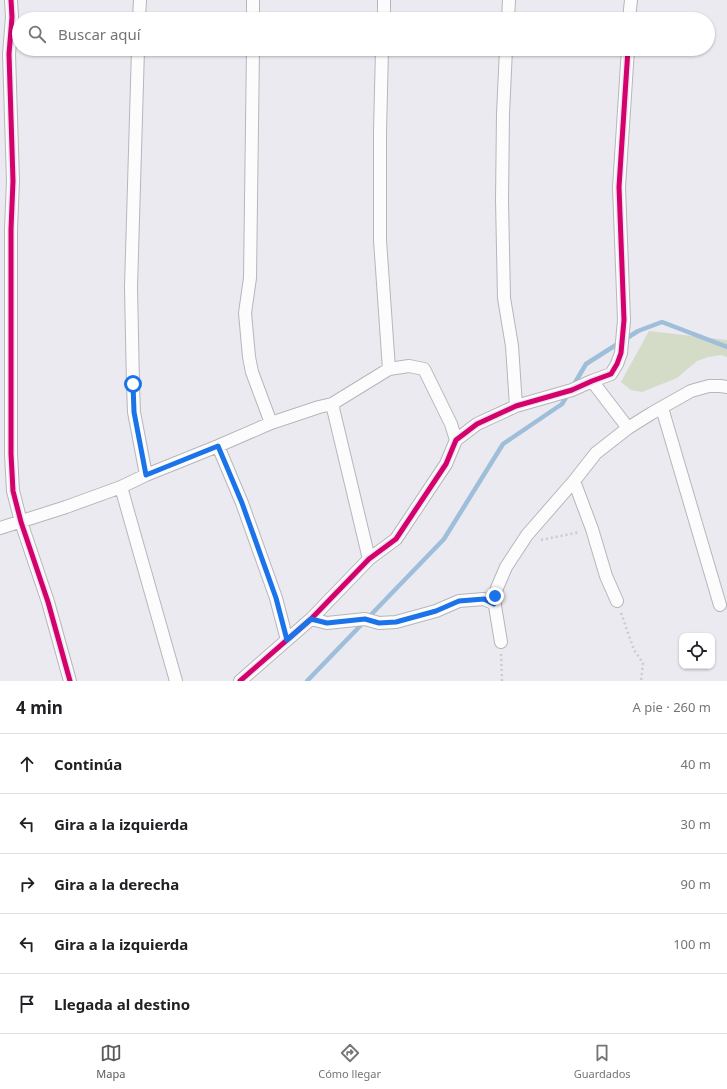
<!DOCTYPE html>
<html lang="es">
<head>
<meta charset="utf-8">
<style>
	body { margin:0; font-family:"Noto Sans",sans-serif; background:#f2f2f2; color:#202124 }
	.controls { position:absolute; right:12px; bottom:12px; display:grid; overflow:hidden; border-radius:8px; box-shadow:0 1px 3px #0004 }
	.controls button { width:36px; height:36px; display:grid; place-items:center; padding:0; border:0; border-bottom:1px solid #e0e0e0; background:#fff; color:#202124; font:20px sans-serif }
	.stop { position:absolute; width:12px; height:12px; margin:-9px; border:3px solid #1a73e8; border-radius:50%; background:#fff }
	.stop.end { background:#1a73e8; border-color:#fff; box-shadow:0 1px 4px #0008 }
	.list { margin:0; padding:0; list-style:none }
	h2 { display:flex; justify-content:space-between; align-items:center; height:52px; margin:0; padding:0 16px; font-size:17px }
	h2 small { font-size:13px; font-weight:400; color:#757577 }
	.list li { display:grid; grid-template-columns:26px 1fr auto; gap:12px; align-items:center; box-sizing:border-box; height:60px; padding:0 16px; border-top:1px solid #e0e0e0 }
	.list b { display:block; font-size:15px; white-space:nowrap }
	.list em { font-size:13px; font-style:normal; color:#757577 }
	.icon { flex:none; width:22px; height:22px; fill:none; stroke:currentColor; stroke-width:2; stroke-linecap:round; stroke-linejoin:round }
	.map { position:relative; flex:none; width:727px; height:681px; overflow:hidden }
	.search { position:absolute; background:#fff; box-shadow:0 1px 3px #0004; left:12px; right:12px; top:12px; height:44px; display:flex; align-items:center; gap:10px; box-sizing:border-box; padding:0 14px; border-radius:22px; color:#757577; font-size:15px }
	.sheet { height:352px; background:#fff }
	nav { display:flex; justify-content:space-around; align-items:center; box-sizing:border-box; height:56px; border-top:1px solid #e0e0e0; background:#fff; font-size:11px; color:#757577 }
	nav a { display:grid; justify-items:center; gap:2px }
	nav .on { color:#5a5a5e }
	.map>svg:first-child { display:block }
</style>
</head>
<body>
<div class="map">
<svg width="727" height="681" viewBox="0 0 727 681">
	<rect width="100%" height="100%" fill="#eaeaf0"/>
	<path fill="#d4dbc6" d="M649 331 727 340V357L721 355 708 357 697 361 677 378 642 392 631 390 621 382Z"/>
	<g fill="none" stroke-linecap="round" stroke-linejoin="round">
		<path stroke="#9ebeda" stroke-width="4.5" d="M573 386 586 364 638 331 662 322 727 347
			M307 681 444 539 503 444 562 404 568 394"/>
		<defs>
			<path id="street" d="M11 0 12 17 9 54 13 181 11 229V454L13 491 21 522 48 602 70 681
				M139 19 140 0
				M253 19V0
				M384 19V0
				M508 19 509 0
				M629 19 631 0
				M138 49 131 287 133 385 134 412 146 475
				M253 49 250 278 245 313 249 357 252 372 271 423
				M382 49 380 132V240L389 369
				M506 49 503 114 502 200 504 298 512 346 516 406
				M592 381 628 428
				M332 404 369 559
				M662 408 720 605
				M218 446 242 503 276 598 287 640
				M574 481 592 529 606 576 617 601
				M121 487 176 681
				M0 528 66 507 121 487 146 475 218 446 271 423 319 407 332 404 389 369 409 366 424 369 451 424 456 440
				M311 619 327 623 365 619 379 623 396 622 436 611 459 601 484 599 495 604
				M501 642 494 600 497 588 506 567 527 535 574 481 596 453 628 428 652 413 691 391 709 386H721L727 387
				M240 681 311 619 369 559 396 539 446 464 456 440 477 424 516 406 572 390 592 381 611 374 617 364 621 353 624 320 619 187 628 49"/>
		</defs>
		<use href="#street" stroke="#b6b6bb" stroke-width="14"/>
		<path stroke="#cccccd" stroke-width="2.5" stroke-dasharray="2 3" stroke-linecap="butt" d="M541 540 580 532
			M621 613 634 650 643 663 641 681
			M501 654 502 681"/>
		<use href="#street" stroke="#fcfcfd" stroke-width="12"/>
		<defs>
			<path id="cycleway" d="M11 0 12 17 9 54 13 181 11 229V454L13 491 21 522 48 602 70 681
				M240 681 311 619 369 559 396 539 446 464 456 440 477 424 516 406 572 390 592 381 611 374 617 364 621 353 624 320 619 187 628 49"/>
		</defs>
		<use href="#cycleway" stroke="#e7e7f3" stroke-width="8"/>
		<use href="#cycleway" stroke="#d6006c" stroke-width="5"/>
	</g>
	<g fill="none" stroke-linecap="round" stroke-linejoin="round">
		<path stroke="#1a73e8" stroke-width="5" d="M133 384 134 412 146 475 218 446 242 503 276 598 287 640 311 619 327 623 365 619 379 623 396 622 436 611 459 601 484 599 494 604 495 596"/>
	</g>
</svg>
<div class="controls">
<button><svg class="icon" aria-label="locate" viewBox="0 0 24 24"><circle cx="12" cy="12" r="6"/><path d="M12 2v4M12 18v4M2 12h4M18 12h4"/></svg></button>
</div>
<div class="stop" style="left:133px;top:384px"></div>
<div class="stop end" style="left:495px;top:596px"></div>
<div class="search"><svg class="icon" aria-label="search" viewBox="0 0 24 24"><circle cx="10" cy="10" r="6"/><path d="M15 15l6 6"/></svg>Buscar aquí</div>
</div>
<section class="sheet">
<h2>4 min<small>A pie · 260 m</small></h2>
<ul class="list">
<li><svg class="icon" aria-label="ahead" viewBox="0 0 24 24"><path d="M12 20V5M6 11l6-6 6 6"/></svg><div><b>Continúa</b></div><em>40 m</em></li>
<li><svg class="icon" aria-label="left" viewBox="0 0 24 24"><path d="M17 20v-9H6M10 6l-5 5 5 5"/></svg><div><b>Gira a la izquierda</b></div><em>30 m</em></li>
<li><svg class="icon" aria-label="right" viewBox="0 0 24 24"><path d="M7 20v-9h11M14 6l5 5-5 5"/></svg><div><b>Gira a la derecha</b></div><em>90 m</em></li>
<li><svg class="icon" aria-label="left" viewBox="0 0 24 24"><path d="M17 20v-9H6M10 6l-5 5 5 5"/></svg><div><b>Gira a la izquierda</b></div><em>100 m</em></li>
<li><svg class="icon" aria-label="arrive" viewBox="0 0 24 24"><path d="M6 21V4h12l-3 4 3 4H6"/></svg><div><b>Llegada al destino</b></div></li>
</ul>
</section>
<nav>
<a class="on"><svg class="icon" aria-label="map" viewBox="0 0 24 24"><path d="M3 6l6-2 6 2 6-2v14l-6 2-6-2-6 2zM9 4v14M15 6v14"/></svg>Mapa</a>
<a><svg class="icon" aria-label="directions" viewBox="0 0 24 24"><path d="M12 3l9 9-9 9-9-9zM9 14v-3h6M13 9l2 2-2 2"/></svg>Cómo llegar</a>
<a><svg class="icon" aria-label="saved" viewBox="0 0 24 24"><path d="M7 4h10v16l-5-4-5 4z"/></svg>Guardados</a>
</nav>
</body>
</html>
